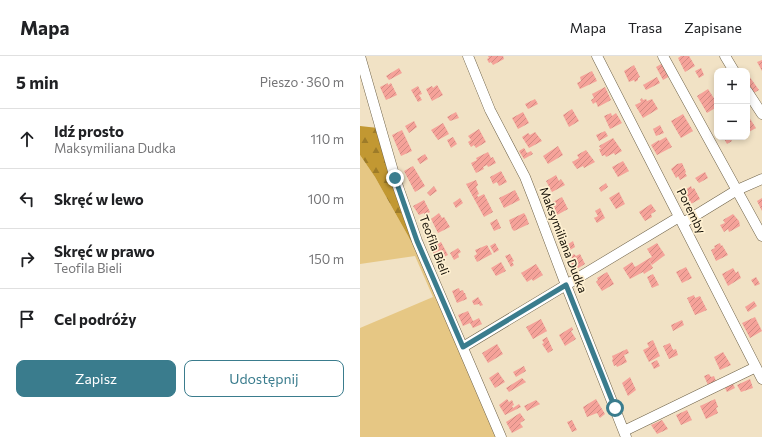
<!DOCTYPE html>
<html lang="pl">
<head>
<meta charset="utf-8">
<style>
	body { margin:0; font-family:Commissioner,sans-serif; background:#f6f6f6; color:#202124 }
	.controls { position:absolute; right:12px; top:12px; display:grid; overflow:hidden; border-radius:8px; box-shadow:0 2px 6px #0003 }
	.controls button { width:36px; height:36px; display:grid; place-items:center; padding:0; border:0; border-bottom:1px solid #e0e0e0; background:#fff; color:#202124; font:20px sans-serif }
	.stop { position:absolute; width:12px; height:12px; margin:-9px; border:3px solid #3a7c8d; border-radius:50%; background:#fff }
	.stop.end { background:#3a7c8d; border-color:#fff; box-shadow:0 1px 4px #0008 }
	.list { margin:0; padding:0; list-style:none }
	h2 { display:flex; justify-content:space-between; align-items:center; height:52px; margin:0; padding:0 16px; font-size:17px }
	h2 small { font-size:13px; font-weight:400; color:#757577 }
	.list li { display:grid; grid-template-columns:26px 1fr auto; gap:12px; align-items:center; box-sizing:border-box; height:60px; padding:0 16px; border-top:1px solid #e0e0e0 }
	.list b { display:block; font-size:15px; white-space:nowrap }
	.list p { margin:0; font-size:13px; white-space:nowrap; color:#757577 }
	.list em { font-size:13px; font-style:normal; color:#757577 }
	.actions { display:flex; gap:8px; padding:12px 16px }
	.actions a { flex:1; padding:9px 0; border:1px solid #3a7c8d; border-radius:8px; text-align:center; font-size:14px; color:#3a7c8d }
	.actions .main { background:#3a7c8d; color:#fff }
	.icon { flex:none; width:22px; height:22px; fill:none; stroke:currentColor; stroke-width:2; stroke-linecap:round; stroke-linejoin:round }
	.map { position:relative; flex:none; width:402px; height:381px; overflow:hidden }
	header { display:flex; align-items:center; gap:24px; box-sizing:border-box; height:56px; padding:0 20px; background:#fff; border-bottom:1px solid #e0e0e0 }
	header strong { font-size:19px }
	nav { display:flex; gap:22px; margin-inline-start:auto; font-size:14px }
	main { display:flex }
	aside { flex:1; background:#fff }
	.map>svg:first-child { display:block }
</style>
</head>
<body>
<header>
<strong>Mapa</strong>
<nav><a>Mapa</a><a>Trasa</a><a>Zapisane</a></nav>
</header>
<main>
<aside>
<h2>5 min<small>Pieszo · 360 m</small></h2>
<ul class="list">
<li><svg class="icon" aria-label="ahead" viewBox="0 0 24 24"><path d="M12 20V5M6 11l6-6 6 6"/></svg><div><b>Idź prosto</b><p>Maksymiliana Dudka</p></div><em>110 m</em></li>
<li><svg class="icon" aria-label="left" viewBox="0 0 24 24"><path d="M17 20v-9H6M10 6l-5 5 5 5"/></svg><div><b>Skręć w lewo</b></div><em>100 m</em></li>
<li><svg class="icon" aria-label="right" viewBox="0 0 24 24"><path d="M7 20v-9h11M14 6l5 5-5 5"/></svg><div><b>Skręć w prawo</b><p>Teofila Bieli</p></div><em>150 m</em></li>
<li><svg class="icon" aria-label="arrive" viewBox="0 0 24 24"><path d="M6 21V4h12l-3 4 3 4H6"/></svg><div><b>Cel podróży</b></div></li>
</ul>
<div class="actions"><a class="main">Zapisz</a><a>Udostępnij</a></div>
</aside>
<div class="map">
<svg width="402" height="381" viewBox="0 0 402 381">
	<defs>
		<pattern id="forest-firs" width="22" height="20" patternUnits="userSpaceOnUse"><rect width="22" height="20" fill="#c29832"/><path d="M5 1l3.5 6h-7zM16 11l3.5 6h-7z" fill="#9d7b28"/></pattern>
		<pattern id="building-hatch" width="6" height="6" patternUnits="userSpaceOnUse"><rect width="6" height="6" fill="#f5a299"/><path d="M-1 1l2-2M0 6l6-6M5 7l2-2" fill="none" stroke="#d18a82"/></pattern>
	</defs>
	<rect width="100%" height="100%" fill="#f1e2c5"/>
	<path fill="#e6c784" d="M0 99 15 121 56 194 136 381H0V272L73 241 55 200 0 208Z"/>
	<path fill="url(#forest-firs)" d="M0 70 18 72 56 194 15 121 0 99Z"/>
	<path fill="url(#building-hatch)" d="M128 0H143L144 3 133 9 131 6 129 7 127 3 129 2Z
		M321 0H329L335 10 325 16 318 2Z
		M402 4V15L397 6Z
		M303 7 310 20 303 24 296 11Z
		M274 9 280 21 278 22V24L275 26 274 24 269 26 264 15Z
		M39 12 42 17 29 24 26 20Z
		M341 12 344 19 339 22 335 15Z
		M232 15 237 25 220 33 217 27 221 25 220 21Z
		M389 20 399 34 392 38 387 30V22Z
		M297 21 300 27 286 34 283 29Z
		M28 27V29L31 27 37 39 26 44 20 31Z
		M77 29 83 39 72 45 66 33 72 30 73 32Z
		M58 30 62 38 59 39 62 44 58 46 51 34Z
		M245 31 251 44 238 51 236 46 233 48 231 44 234 42 232 38Z
		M348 33 357 47V51L347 57 337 40Z
		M282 42 283 44 286 43 287 45 292 43 298 53 283 62 275 49 281 46 280 44Z
		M175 43 178 48 168 53 165 48Z
		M212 53 219 65 209 71 203 59Z
		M96 56 99 62 90 65 87 61Z
		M163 56 169 67 158 73 152 62Z
		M251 57 252 60 256 57 262 67 250 73 244 60Z
		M323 58 333 75 321 82 311 65Z
		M387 58 396 72 387 77Z
		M54 65 57 71 49 77 45 70Z
		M83 67 89 78 78 84 71 74Z
		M300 69 304 77 296 80 293 73Z
		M119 73 126 86 116 92 114 89 111 91 108 86 111 84 108 80Z
		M42 74 52 95 41 100 32 79Z
		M245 75 248 80 239 85 236 79Z
		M175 76 182 85 169 92 162 81 168 77 170 79Z
		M93 81 97 88 91 92 87 84Z
		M306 81 312 91 297 99 291 89 299 84V85Z
		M363 81H374L370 83 372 85 367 88Z
		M253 82 262 95 255 99 254 97 246 101 245 99 242 100 239 93H241L239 90Z
		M198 90 203 99 188 108 183 100Z
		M164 92 167 97 171 95 173 98 164 103 159 95Z
		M226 94 235 106 224 112 223 110 217 113 212 106 219 102 217 99Z
		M128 96 131 102 133 101 136 107 128 111 127 109 123 111 124 113 116 117 111 107 117 104 116 102Z
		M65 98 68 103 60 108 57 103Z
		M263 105 269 115 258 121 252 111Z
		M322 107 326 116 325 117 327 120 320 124 318 120 316 122 311 113 317 108Z
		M53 110 65 130 55 136 44 115Z
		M141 115 147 126 139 130 137 126 133 128 130 121Z
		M345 116 348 122 339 127 335 122Z
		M196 119 199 125 201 123 205 129 192 136 186 125Z
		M116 124 118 129 116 131 119 138 117 139 118 141 124 138 133 156 124 161 106 128Z
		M246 127 248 131 241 136 239 132Z
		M74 130 77 135 70 140 67 137Z
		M331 130 332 133 334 132 340 143 329 149 323 138 326 136 325 134Z
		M155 134 160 144 144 152 139 142Z
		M259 136 265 148 256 153 249 142Z
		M202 141 208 153 197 159 191 147Z
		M100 142 103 147 96 152 93 147Z
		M402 142V155L397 145Z
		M64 144 70 156 65 159 64 157 59 159 53 150Z
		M291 148 296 155 291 158 292 161 285 165 279 156Z
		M240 152 245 162 237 167 234 162 238 160 235 155Z
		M79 157 82 162 84 161 90 171 78 177 71 163Z
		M164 157 166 160 169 168 154 175 152 173 149 164Z
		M373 158 379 165 380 170 369 176 368 173 364 176 360 169 365 167 363 164Z
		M137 163 141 172 134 175 130 167Z
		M213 185 215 191 205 197 202 192Z
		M81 186 88 199 77 204 71 193 76 191 75 189Z
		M135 187 139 194 134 197 130 190Z
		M297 187 305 199 292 209 288 203 292 201 287 193Z
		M360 187 361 190 362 189 368 199 356 205 351 194 355 192 354 190Z
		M127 189 132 198 117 206 114 200 117 198 115 194Z
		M98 192 101 196 98 198 99 201 94 204 90 197Z
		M150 198 154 205 152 206 154 209 151 211 145 200Z
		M214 198 216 200 220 198 225 208 215 214 209 204 212 203 211 200Z
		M288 203 293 212 284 218 283 216 270 223 263 212 272 206 275 211Z
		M141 206 146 215 136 220 131 212Z
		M176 208 183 219 173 225 172 223 167 226 161 217Z
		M326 211 332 222 322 227 316 216Z
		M373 212 376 217 378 215 381 222 368 230 362 218Z
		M247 216 254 228 242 235 236 226 238 224 237 222Z
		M293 218 299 229 292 232 287 221Z
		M396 221 400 228 395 230 391 224Z
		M99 232 100 235 103 234 104 237H105L107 243 97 247 92 235Z
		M334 239 335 242 340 240 347 254 335 259 327 242Z
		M118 241 123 249 120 250 119 248 114 249 112 245Z
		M394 245 397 250 388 256 385 251Z
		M108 255 113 265 119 262 122 268 113 272 110 267 103 270 98 259Z
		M395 261 402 275 390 282 382 267Z
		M181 263 187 275 173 283 166 271Z
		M322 264 324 269 313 275 311 269Z
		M212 271 213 274 211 275 216 283 205 290 199 279Z
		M187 281 193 294 188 297 182 288 184 287 182 284Z
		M293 284 300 300 289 306 283 294 289 291 287 287Z
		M310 287 313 294 316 293 318 299 309 303 303 290Z
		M137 288 143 298 128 307 122 297Z
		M267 293 269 297 264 299 267 306 257 311 256 309 254 310 252 304 253 303 252 300Z
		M363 296 371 309 360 314 354 301Z
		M297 304 300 310 294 313 291 307Z
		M164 310 166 315 156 321 153 316Z
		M138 316 145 326 135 332 129 322Z
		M349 318 351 321 354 320 356 325 348 329 344 320Z
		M270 321 276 334 268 340 262 327Z
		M162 322 166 326 149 336 146 332Z
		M390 323 393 332 381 336 377 329Z
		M373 328 375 332 367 336 365 332Z
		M147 343 149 346 152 344 154 349 152 350 153 352 159 348 161 351 145 359 139 349Z
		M236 343 245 358 240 362 237 357 227 361 223 351Z
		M355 343 358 351 356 352 358 357 346 363 340 350Z
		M176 344 180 348 167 355 164 350Z
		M327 354 332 364 321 369 316 359Z
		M160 357 165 364 160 367 163 371 152 377 146 366Z
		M212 364 217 374 212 376 207 366Z
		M302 364 308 373 297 378 291 369Z"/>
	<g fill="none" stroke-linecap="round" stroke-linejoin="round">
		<defs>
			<path id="minor" d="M0 0 35 122 57 185 141 381
				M108 0 130 54 165 121 174 144 206 229 266 381
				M237 0 402 323
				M303 0 402 180
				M365 0 374 15
				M387 35 402 58
				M323 167 377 134 402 123
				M103 291 319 161
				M264 375 396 311"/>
		</defs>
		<use href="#minor" stroke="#6e6248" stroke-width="11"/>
		<use href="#minor" stroke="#fff" stroke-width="10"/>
	</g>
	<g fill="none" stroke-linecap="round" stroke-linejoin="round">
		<path stroke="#3a7c8d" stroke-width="5" d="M35 122 57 185 103 291 206 229 255 352"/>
	</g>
	<g text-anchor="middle" stroke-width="3.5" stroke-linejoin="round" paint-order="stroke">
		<g font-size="12" fill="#161107" stroke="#fef0d1">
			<text transform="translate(331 155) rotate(63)" y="4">Poremby</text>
			<text transform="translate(203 184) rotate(69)" y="4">Maksymiliana Dudka</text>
			<text transform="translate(74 189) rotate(69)" y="4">Teofila Bieli</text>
		</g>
	</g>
</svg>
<div class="controls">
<button>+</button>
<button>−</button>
</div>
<div class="stop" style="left:255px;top:352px"></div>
<div class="stop end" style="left:35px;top:122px"></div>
</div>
</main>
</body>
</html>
